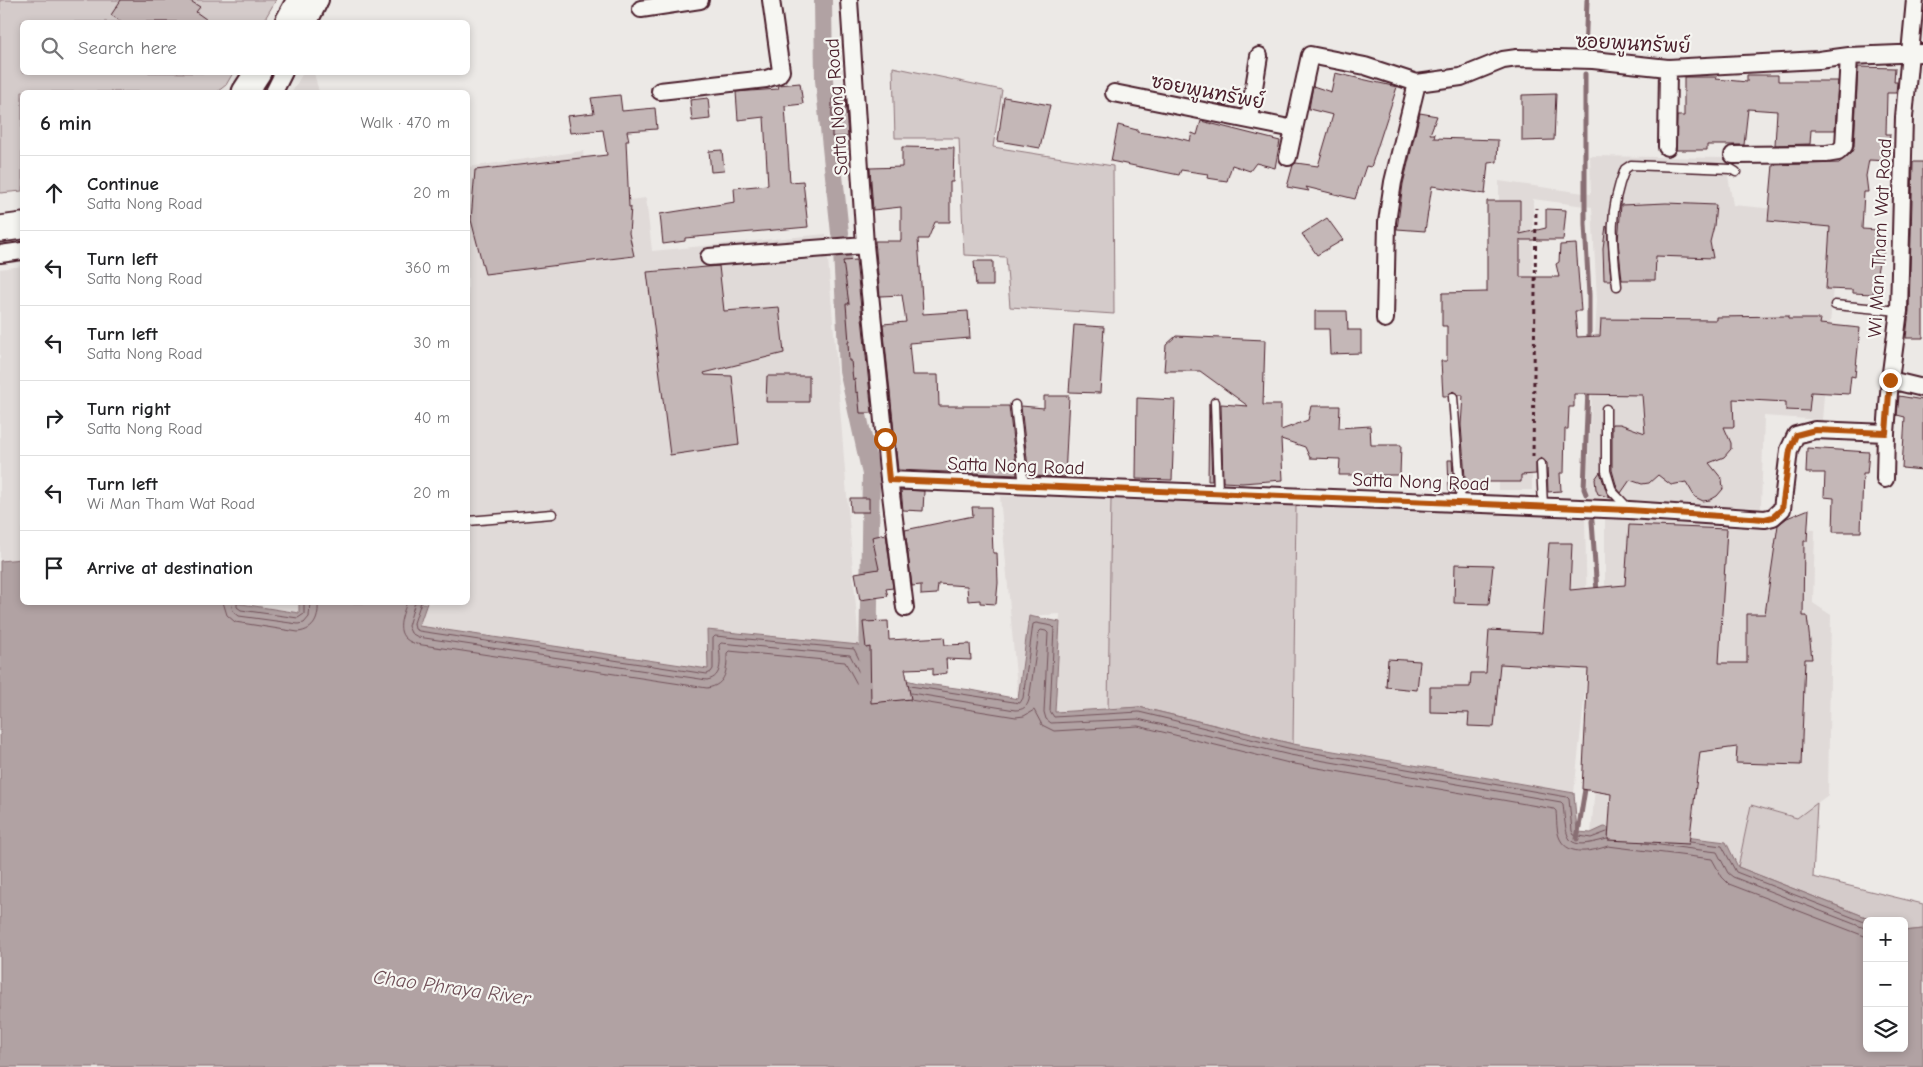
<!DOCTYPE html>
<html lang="en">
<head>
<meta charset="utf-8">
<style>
	body { margin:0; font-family:"Comic Neue","Playpen Sans Thai",sans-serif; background:#f2f2f2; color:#202124 }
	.controls { position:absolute; right:15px; bottom:15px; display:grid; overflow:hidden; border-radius:8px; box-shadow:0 2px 8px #0003 }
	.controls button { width:45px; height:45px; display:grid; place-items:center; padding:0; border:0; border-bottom:1px solid #e0e0e0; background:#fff; color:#202124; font:25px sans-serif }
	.stop { position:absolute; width:15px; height:15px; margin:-11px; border:4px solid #b45309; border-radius:50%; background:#fff }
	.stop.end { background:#b45309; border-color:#fff; box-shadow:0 1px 5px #0008 }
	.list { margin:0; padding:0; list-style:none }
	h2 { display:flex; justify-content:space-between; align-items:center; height:65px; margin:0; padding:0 20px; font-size:21px }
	h2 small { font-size:16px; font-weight:400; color:#757577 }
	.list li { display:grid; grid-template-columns:32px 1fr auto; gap:15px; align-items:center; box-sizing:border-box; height:75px; padding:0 20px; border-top:1px solid #e0e0e0 }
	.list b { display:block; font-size:19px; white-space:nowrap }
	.list p { margin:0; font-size:16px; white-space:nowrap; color:#757577 }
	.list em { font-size:16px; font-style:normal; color:#757577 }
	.icon { flex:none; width:28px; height:28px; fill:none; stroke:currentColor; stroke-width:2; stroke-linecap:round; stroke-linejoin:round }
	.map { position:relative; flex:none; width:1923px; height:1067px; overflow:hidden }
	.search { position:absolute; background:#fff; box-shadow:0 2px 8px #0003; left:20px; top:20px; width:450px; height:55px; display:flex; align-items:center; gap:12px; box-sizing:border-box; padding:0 18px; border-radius:8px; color:#757577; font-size:19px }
	.panel { position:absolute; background:#fff; box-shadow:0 2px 8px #0003; left:20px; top:90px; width:450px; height:515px; border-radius:8px }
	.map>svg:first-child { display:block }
</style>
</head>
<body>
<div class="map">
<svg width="1923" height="1067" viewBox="0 0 1923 1067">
	<rect width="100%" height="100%" fill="#ece9e6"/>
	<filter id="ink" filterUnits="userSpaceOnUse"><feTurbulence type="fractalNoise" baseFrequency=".02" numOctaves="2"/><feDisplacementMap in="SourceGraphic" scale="10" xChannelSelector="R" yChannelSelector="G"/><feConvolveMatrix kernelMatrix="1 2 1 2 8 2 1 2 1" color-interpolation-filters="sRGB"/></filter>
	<g filter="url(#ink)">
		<path fill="#e0dad8" d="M303 73H314L319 92H292Z
			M583 151 588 205 646 198 652 251 826 234 859 645 708 630 709 669 418 626 427 603 468 602V167Z
			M1590 156 1725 158 1733 205 1839 215 1822 420 1764 416 1761 508 1586 502 1597 300 1592 207 1533 199 1532 490H1499V181L1591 194Z
			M22 266V559L0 561V269Z
			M1000 496 1111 497 1108 710 1055 712 1060 614 1029 616 1018 699Z
			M1296 505 1585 515 1588 665 1574 793 1293 744Z
			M1605 519 1815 529 1813 603 1831 615 1828 795 1797 818 1751 805 1738 867 1591 833 1605 674Z
			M229 603H299L300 613Z"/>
		<path fill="#d4cbca" stroke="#8f757a" d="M0 0H276L263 22H22V72L233 73 226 85 217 92H22V191L0 193Z
			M893 67 1002 90 993 147 1113 166 1114 314 1010 307 1006 257 964 255 959 138H895Z
			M1111 497 1296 505 1293 744 1139 707 1108 710Z
			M1817 803 1813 877 1923 904V929L1904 931V921H1876L1738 867 1751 805 1797 818Z"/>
		<path fill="#b1a2a3" stroke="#886e73" d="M22 559V602H229L299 613V603H427L419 626 708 669 707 630 859 645 871 671 918 683 971 690 1018 699 1029 616 1060 622 1055 712 1139 707 1293 744 1574 793 1577 832 1591 833 1604 827 1726 842 1738 867 1876 921H1867V1048H1904V931L1923 929V1067H0V561Z"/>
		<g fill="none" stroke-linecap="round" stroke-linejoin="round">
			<path stroke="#73535b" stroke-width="1" d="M223 602 227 615 235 622 298 632C315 630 319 618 318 602
				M231 602 233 611 239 616 298 624 304 623 309 617 310 602
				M237 602V607L241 610 298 618 304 614V602
				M407 602C401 619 393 637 416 644L707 688C727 685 727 669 727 653L729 651 845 662 857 684 870 690
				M415 602 408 626 411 633 418 637 707 680C724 677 720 658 719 645L721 643 850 655 862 678 869 682
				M421 602 414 623 415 629 419 631 707 674 711 672 713 669V638L715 636 854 649 866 673 869 676
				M910 686 1020 703 1023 698 1033 624 1036 623 1052 626 1054 628 1050 711 1054 717 1139 712 1292 749 1567 797 1569 799 1572 831 1574 835 1591 838 1607 832
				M911 693 1015 710C1023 710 1027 707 1029 700L1039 632 1041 630 1046 631 1048 633 1044 712 1046 719 1051 723 1138 719 1290 755 1561 802 1563 804C1567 842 1565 851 1607 839
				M910 700 1016 717 1024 716 1034 710 1042 725 1054 731 1138 726 1289 763 1554 809 1556 811C1557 820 1556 831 1560 839 1569 857 1593 851 1608 846L1712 859 1722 877 1729 884 1867 937
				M1690 842 1722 846 1736 872 1867 923
				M1643 843 1717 852 1728 873 1733 877 1867 929"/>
			<path stroke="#886e73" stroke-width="5" d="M1585 55 1587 0
				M1585 74V224L1589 295V343
				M1586 494 1584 489 1588 389
				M1592 521 1597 593
				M1577 839 1586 783"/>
			<path stroke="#b1a2a3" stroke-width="18" d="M823 0 824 80 840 233
				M842 251 848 370 871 474 868 669 865 688"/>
		</g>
		<path fill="#c4b7b7" stroke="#4a1f2b" d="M121 0H189L200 7 196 12 210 22H122L111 15Z
			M1858 67 1895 68 1894 82H1897L1896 93H1887L1886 134H1890L1888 161 1869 160 1866 176 1868 192H1864L1862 229 1878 230V237L1886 241 1881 262H1879L1873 294 1853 293V290L1826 289 1830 227 1768 221 1773 165 1839 163 1851 153 1854 147Z
			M1335 73 1397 87 1371 167 1366 166 1355 199 1306 187 1309 191 1287 187 1293 165 1296 163 1318 166 1333 115 1309 109 1313 86 1331 92Z
			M1747 75H1778V81H1838L1835 130H1811L1810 144 1775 145 1777 111 1748 109 1744 145H1707V150H1676L1677 116H1684V77H1717L1716 79 1747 82Z
			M800 83 803 104 785 106 790 182 803 181 808 227 685 238V241L663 244 660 214 735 202 734 188 768 185 764 117 738 120 736 92 778 89 779 85Z
			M1556 94 1554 140 1522 141V95Z
			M620 95 622 111 655 108 657 129 627 131 629 141H626L629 207H631L629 233 634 256 485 274 471 220 475 170 607 155 603 130 570 133 567 116 594 113 591 98Z
			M1004 97 1050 105 1040 148 998 141Z
			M708 98 710 119 692 121 690 100Z
			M845 98 848 137H832V99Z
			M1420 113 1437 116 1430 134H1435L1434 138 1498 140 1497 162 1488 163 1485 194 1432 186 1425 231 1397 229 1403 184Z
			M1201 121 1280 141 1275 168 1256 163 1250 171 1232 165 1227 181 1207 178 1208 174 1181 170 1179 175 1111 161 1118 125 1137 130V132L1166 136V135L1190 141 1192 133 1197 135Z
			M902 147 954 148 953 182H950V222H935L928 239H918L923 314 968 311 970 338 909 343 912 375H938L939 406H1009L1017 475 898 470 883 324 906 322 902 295 880 296 875 241H901V207L873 210 870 168 902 167Z
			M722 150 724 171 711 172 709 151Z
			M1913 162H1923V338H1906L1909 311Z
			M1487 201H1520V234L1546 228V209L1566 210 1563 240H1520V277H1559L1556 264 1559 262 1560 245 1576 244 1581 311H1575L1577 337 1600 336 1601 319 1716 320V317L1788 316V319H1821L1820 324 1860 328 1855 377 1851 376 1849 394 1811 392 1809 411 1786 410V402L1733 399 1734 427H1724L1731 443V449L1724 457 1709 463 1722 479 1723 489 1717 496 1710 500 1703 501 1695 497 1686 482 1671 485 1658 475 1649 483 1642 484 1630 480 1621 493 1617 488 1612 470V424H1620L1645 433 1642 395 1574 394V407H1569L1568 429H1565L1564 473H1560L1561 491 1548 492 1547 463 1541 458 1536 462V474L1521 475V482H1484V490H1466L1461 425 1463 395H1458L1453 391 1448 396H1443L1441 361H1447V326H1442V293L1487 292Z
			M1666 203 1716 205 1714 226 1710 242 1713 258 1656 256 1655 280H1622L1618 241 1621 205Z
			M1327 218 1343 240 1317 255 1302 234Z
			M1606 226 1607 227 1611 280H1604L1603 248Z
			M856 260 872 413H860L858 392 856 393 855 379 853 380 851 361H849L848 342H849L846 304H849L843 261Z
			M974 261H993V286H976Z
			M719 266 724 311 779 307 784 353 704 373 705 375 732 376 739 445 670 455 647 272Z
			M1315 311H1347L1348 330H1361V353L1330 354 1329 329H1315Z
			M1074 325 1104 327 1100 393 1069 392Z
			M1176 336 1265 340 1263 405H1281V430L1308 420 1311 406H1340L1339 428 1370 426 1371 445H1401L1400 475H1339L1340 459 1310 458 1305 447 1281 439 1283 480 1242 483 1223 482 1221 404 1248 406 1200 371H1164L1166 345Z
			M767 376H809V402H766Z
			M1044 396H1069L1065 477 1029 476 1021 406 1044 408Z
			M1899 396 1923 400V470L1902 468 1905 417 1897 415Z
			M1137 398 1175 400 1172 480 1136 479Z
			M1209 403 1212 481H1208Z
			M1807 448 1869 452 1867 474H1863L1861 532H1833L1834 498 1824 497 1825 473H1806Z
			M1448 460H1452L1454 491H1449Z
			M1600 472 1607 493 1611 498 1598 494 1596 489 1595 479Z
			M901 490 924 491 923 511 903 510Z
			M850 498H869V512H851Z
			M972 507H991V528H992L993 553H997L998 583 996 604 980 603V600L968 601 967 586 938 584 937 594 921 595V585L912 586 905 530 973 516Z
			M1809 509 1807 541H1804L1803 616H1807L1812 659H1805L1801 765 1736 763 1737 747 1700 752 1689 844 1608 840 1611 794 1582 789 1588 669 1500 664 1494 727 1468 726 1469 713 1430 712V687H1470L1471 673H1486L1489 630 1542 633 1549 543H1572L1570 590 1625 585 1629 525 1727 529 1719 663H1747V614H1765L1778 525 1787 518Z
			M886 534 893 588 886 589 888 596 860 600 855 573 879 569 872 537Z
			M1455 564 1493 565 1489 604 1454 603Z
			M888 621 889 640 944 637 945 645 970 644 971 660 946 659 947 673 933 675V668L905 669 911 699 871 703 870 647 866 648 863 622Z
			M1388 659 1420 661 1417 690 1386 687Z"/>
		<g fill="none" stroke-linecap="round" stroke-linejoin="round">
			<defs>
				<path id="service" d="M1617 286C1612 242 1608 211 1625 169L1631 165 1731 169 1736 172
					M1835 305 1899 311
					M1453 397 1461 502
					M1215 402 1218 492
					M1015 405 1024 486
					M1606 409V471L1612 491 1628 508
					M1541 464 1543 506
					M468 521 552 514"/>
				<path id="minor" d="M849 0 865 245 888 470 905 608
					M641 9 700 0
					M309 22 320 0
					M660 91 766 79 778 75 781 71 771 0
					M274 92 284 72
					M1114 93 1294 129
					M1249 119 1259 56
					M1667 147 1668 68
					M1733 155 1826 154 1838 152 1844 146 1849 56
					M1288 157 1310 55 1365 66 1417 83 1461 77 1503 60 1517 58 1593 60 1668 68 1819 60 1849 56 1923 53
					M0 254 22 251
					M709 257 865 245
					M1385 319 1387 222 1393 182 1417 83
					M1890 380 1923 388
					M1885 479 1886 433 1890 380 1899 311 1904 117 1915 0
					M889 480 1629 510 1765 519 1773 517 1782 509 1789 450 1796 435 1815 430 1886 433"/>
				<path id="primary" d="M288 22 300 0
					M245 92 258 72
					M0 229 22 226"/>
			</defs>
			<use href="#service" stroke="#4a1f2b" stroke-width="11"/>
			<use href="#minor" stroke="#4a1f2b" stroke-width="20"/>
			<use href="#primary" stroke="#4a1f2b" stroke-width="29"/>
			<path stroke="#4a1f2b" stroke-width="3" stroke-dasharray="4 4" stroke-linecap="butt" d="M1533 457 1536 208"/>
			<use href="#service" stroke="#f6f6f2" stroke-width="8"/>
			<use href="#minor" stroke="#f6f6f2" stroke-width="16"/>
			<use href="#primary" stroke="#f6f6f2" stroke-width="25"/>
		</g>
	</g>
	<g fill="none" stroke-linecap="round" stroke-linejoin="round" filter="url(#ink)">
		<path stroke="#b45309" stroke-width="6" d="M885 439 889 480 1629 510 1765 519 1773 517 1782 509 1790 450 1796 435 1815 430 1886 433 1890 380"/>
	</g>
	<g text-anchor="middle" stroke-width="4.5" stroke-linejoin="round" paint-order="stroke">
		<g font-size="19" fill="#4a1f2b" stroke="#f6f6f2">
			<text transform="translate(1633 43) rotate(3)" y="7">ซอยพูนทรัพย์</text>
			<text transform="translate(1208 91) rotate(11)" y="7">ซอยพูนทรัพย์</text>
			<text transform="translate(836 107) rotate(-94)" y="7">Satta Nong Road</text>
			<text transform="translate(1879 238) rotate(-87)" y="7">Wi Man Tham Wat Road</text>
			<text transform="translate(1016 465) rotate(2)" y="7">Satta Nong Road</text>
			<text transform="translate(1421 481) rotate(2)" y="7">Satta Nong Road</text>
		</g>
		<g font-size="20" font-style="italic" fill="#6e4d55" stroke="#f6f6f2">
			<text transform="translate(452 987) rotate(8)" y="7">Chao Phraya River</text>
		</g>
	</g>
</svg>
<div class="controls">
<button>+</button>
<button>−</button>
<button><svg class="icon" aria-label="layers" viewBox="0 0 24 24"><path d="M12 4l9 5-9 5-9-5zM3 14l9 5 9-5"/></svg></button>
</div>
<div class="stop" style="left:885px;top:439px"></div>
<div class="stop end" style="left:1890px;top:380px"></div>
<div class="search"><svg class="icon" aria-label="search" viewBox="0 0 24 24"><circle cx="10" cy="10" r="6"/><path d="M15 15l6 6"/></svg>Search here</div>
<section class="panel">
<h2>6 min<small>Walk · 470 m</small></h2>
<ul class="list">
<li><svg class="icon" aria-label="ahead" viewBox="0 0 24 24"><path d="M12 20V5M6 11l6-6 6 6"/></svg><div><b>Continue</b><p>Satta Nong Road</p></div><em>20 m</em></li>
<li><svg class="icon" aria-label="left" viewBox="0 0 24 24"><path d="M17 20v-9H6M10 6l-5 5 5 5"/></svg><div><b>Turn left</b><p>Satta Nong Road</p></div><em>360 m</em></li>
<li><svg class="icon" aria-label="left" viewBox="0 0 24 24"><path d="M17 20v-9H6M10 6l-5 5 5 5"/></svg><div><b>Turn left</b><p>Satta Nong Road</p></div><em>30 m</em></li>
<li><svg class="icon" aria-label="right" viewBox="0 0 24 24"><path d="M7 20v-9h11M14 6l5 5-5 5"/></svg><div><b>Turn right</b><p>Satta Nong Road</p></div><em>40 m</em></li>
<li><svg class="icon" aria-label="left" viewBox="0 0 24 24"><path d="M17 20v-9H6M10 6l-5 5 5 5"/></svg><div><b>Turn left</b><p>Wi Man Tham Wat Road</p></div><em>20 m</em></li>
<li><svg class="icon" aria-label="arrive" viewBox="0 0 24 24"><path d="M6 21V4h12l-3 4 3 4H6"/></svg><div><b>Arrive at destination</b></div></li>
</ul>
</section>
</div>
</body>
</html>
